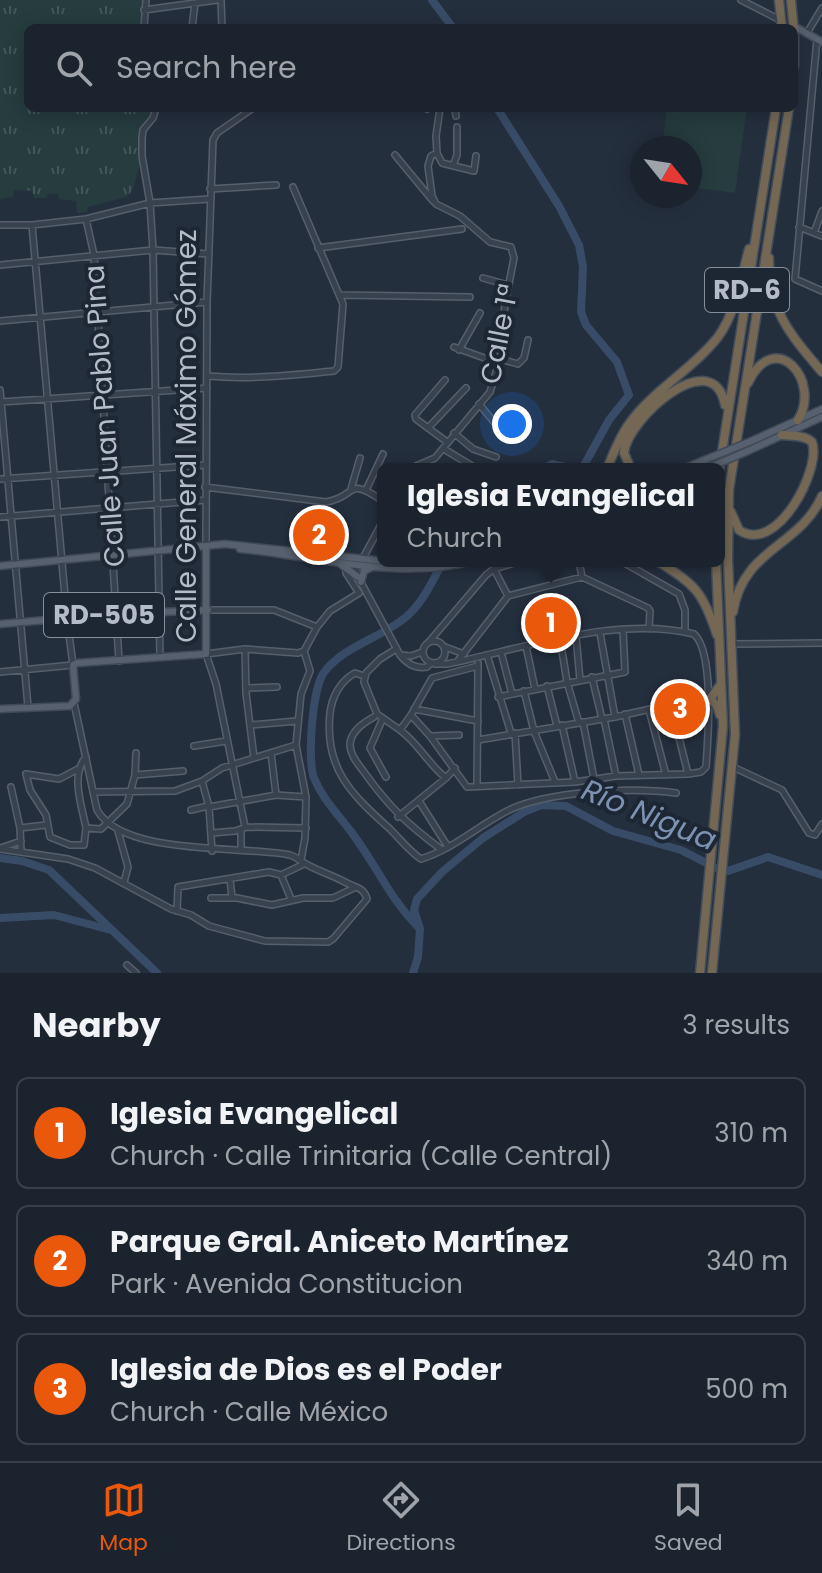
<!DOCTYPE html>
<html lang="en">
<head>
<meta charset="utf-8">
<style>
	body { margin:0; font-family:Poppins,sans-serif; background:#282f3a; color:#f1f3f6 }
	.compass { position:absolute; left:630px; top:136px; width:72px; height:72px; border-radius:50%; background:#1b232e; box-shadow:0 4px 20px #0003; rotate:120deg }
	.you { position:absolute; left:512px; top:424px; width:28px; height:28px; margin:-20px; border:6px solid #fff; border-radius:50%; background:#1a73e8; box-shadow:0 0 0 12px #1a73e833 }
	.badge { display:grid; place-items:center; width:52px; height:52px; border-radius:50%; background:#ea580c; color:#fff; font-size:26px; font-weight:700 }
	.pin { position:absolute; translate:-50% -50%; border:4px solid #fff; box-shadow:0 2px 8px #0006 }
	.popup { position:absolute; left:377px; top:463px; width:348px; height:104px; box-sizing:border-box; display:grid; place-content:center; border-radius:12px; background:#1b232e; filter:drop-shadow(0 2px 6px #0005); font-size:26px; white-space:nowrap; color:#a0a4aa }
	.popup b { font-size:30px; color:#f1f3f6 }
	.popup::after { content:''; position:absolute; left:50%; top:100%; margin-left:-16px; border:16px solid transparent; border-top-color:#1b232e }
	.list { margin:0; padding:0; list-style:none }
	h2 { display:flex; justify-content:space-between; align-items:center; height:104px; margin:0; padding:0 32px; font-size:34px }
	h2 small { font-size:26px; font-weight:400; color:#a0a4aa }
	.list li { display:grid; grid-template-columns:52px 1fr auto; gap:24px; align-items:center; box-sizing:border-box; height:112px; margin:0 16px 16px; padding:0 16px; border:2px solid #39404a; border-radius:12px }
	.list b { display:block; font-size:30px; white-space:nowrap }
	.list p { margin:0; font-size:26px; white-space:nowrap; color:#a0a4aa }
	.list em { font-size:26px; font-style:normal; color:#a0a4aa }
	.icon { flex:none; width:44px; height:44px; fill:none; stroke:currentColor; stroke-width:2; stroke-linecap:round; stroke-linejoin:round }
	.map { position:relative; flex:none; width:822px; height:973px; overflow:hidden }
	.search { position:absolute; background:#1b232e; box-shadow:0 4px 20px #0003; left:24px; right:24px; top:24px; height:88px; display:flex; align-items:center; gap:20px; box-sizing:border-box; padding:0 28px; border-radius:12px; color:#a0a4aa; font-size:30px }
	.sheet { height:488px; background:#1b232e }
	nav { display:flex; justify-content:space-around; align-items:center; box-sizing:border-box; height:112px; border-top:2px solid #39404a; background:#1b232e; font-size:22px; color:#a0a4aa }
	nav a { display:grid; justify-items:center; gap:4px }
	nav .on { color:#ea580c }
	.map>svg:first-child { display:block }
</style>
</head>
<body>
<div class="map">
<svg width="822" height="973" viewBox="0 0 822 973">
	<defs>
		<pattern id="park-tufts" width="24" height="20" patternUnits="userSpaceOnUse" patternTransform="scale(2)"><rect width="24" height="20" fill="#263c3f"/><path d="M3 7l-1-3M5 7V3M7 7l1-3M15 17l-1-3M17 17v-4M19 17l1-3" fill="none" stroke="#435659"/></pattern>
	</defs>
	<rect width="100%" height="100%" fill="#242f3e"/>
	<path fill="#263c3f" d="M667 108H747L735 193 690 187V148H662Z"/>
	<path fill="url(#park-tufts)" d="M0 0H146L144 28H28V108H156L143 130 142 156 133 189 127 197 87 207 88 212 77 213 76 201 59 199 58 194H48L46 198H34L32 191 14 190 13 197 0 199Z
		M294 519 347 524 342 549 290 546Z"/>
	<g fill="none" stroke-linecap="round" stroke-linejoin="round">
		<path stroke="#394c67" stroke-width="8" d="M432 0 453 28
			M497 108 559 206 579 245 583 267 581 312 586 325 617 362 629 395 609 420 582 469
			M543 469 552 464 574 469
			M0 858 22 861 49 870 157 973
			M0 918 54 915 111 930
			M418 927C388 896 377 866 352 833 338 814 323 800 314 778 307 761 312 686 325 671 346 645 381 638 406 617 423 603 432 581 443 562
			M413 973 418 957 420 929 414 910 417 899 442 872 483 838 524 812 541 805 566 806 613 831 681 850 716 868 728 871 768 857 822 875"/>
		<defs>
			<path id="minor" d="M221 0 222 28
				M741 0 780 20
				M144 10 217 0
				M144 28 146 0
				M192 28 195 3
				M807 33 822 8
				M817 39 795 279 822 291
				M156 108 153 118 143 130 142 138V156L150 203 153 250 160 657
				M440 108 436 136 437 153 442 163 474 171 476 156
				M455 108 456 116
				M427 109 430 108
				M395 155 433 201
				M453 166 457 155V127
				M210 189 276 185
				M86 219 94 255 119 661
				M0 225H32L86 219 150 203 209 199
				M799 227 822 236
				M814 233 822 211
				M318 248 462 229
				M0 265 153 250 209 254
				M483 278 508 285
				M341 295 470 297
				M0 321 207 302
				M454 347 498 363
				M459 350 480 313
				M500 359 518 364 524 358 528 340
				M208 376C250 380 292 375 334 371L338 367 343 304 293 187
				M445 380 415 415 416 419 447 442
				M0 390 28 707
				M1 402 207 388
				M479 404 499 428
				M428 428 466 388
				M454 433 473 449 496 457
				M444 449 477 469
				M425 463 432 469
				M409 469 435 458 490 392 500 359 505 304 514 258 511 247 490 242 460 216 436 204 432 196 428 166 431 156 437 153
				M0 479 205 465
				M205 487 326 502C358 497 345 475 383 501
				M351 489 360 458
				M366 490 383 454
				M0 517 206 500
				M206 546 207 302 213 140 217 133 253 108
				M363 558 383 521
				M579 561 582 577
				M621 561 679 594 685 610V632
				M355 564 358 577 400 655C407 664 415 669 427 667L431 663
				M494 569 508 596
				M208 610H274L317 627
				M600 633 615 717
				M576 636 580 680
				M560 638 567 682 579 723
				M423 652a11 11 0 1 1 22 0a11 11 0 1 1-22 0Z
				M428 643 486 575 494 569 521 561
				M732 644 822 643
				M526 646 535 689
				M445 647 464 654
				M245 649 246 693 254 758
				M396 649 380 659 366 673 364 682 377 714 400 730 411 715
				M501 652 512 694
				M401 655 411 656 422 652
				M487 655 511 733
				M457 662 508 596 582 577 648 608 650 611 649 629
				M435 664H447C522 649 617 615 694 634 715 653 708 739 706 767L701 772 688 774 616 776 575 782 467 787 430 736 411 715 432 678 478 666
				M0 672 73 665 67 619 32 225
				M364 676 355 673C340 681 332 697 330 713 324 769 352 795 390 829 400 839 409 851 421 859 453 849 478 826 507 811 546 791 632 787 676 793
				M592 677 602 719
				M547 686 557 726
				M246 688 277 687
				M524 691 534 731 555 782
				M498 697 625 672 623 630
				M671 705 688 774
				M414 709 478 721
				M649 710 666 775
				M625 714 639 775
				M374 717C363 723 351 731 350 744 350 755 358 764 364 772 389 807 407 824 442 850
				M383 718 370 748 386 777
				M604 719 616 776
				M583 722 594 779
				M251 725 297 721
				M562 725 575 782
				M400 730C419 744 428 764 446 778
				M515 733 518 785
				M431 736 459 735
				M478 740 615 717 686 701 710 699
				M194 746 226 741
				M271 753 276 795
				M86 757C70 775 82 806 86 828L101 829 127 804 135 775 136 753
				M733 767 782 790 809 833 815 835 822 824
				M26 774 30 790 46 815 50 837 70 845H84L86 828
				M26 774 59 779 78 769
				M135 775 183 771
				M202 781 209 807 212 851
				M477 786 478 663
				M11 787 20 828 21 851
				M93 792 175 791 202 781 222 768 296 745
				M419 801 448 847
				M209 807 276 795 306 797
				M191 810 208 806
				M398 817 446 778 455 768
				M245 827 216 684 206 654 245 649 298 653 304 651 317 627 330 611 359 593 346 573 345 565
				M20 828 46 825
				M118 831 128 867 124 882
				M212 833 235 831 247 827 306 828
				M1 848 21 841
				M0 849 68 859 95 868 171 909 191 915 209 926 265 941 328 942 333 939 367 899C364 887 355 888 345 882 332 875 318 871 306 864 300 861 297 857 290 855 243 845 124 857 97 810L74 703
				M241 850V830
				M301 860 305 838 306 797 296 745 301 694 310 671 304 651
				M281 875 291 899
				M230 880 232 897
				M211 898H237L272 905 303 898H333L354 888
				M177 911 178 887 269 872 281 875 304 864
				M127 965 136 973"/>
			<path id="major" d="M794 26 822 42
				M749 442 822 409
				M750 450 822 417
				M683 469 702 461
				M240 549C316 556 398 581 473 561
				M386 561 434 564 448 561
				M339 563 358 577
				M0 566 225 544 383 561
				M361 582 364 571 372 567
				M0 624 116 614 208 610
				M0 709 70 706 76 699 73 665 77 663 206 654V546"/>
			<path id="highway" d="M779 0 782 28
				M791 0 794 31V66
				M769 258C769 311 789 333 822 372
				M748 383C775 326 822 381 798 420
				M607 469C613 454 619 438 629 424 653 390 692 370 718 337 736 312 741 279 749 249
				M631 469 624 453C627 419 713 342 725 405
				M719 471 776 108
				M731 512 739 530C777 556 822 468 812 442 805 435 792 436 782 435
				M657 561C695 584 703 592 717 635
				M733 612C743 548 800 547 822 496
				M720 715 717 706 710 699 721 684
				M700 973 723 726 716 561
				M712 973 735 735 728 559 729 490 789 108"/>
		</defs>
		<use href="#minor" stroke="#565f6c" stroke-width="8"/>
		<use href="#major" stroke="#414a57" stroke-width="9"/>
		<use href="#highway" stroke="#434c59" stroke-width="11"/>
		<use href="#minor" stroke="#38414e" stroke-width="5"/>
		<use href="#major" stroke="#56606e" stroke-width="6"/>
		<use href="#highway" stroke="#746855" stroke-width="8"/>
		<defs>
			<path id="major-bridge" d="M702 461 749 442
				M706 469 750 450"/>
		</defs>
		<use href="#major-bridge" stroke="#414a57" stroke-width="9" stroke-linecap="butt"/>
		<use href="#major-bridge" stroke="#56606e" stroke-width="6"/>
	</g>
	<g text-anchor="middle" stroke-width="8" stroke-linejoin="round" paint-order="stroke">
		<g fill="#1d2633" stroke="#878f9c" stroke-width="2">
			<rect x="705" y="268" width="84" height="44" rx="6"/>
			<rect x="44" y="593" width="120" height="44" rx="6"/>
		</g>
		<g font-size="26" font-weight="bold" fill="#b4bcc9">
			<text x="747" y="299">RD-6</text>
			<text x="104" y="624">RD-505</text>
		</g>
		<g font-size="28" fill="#b4bcc9" stroke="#1d2633">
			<text transform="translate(499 334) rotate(-79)" y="10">Calle 1ª</text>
			<text transform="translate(104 416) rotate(-94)" y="10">Calle Juan Pablo Pina</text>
			<text transform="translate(186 436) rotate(-90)" y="10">Calle General Máximo Gómez</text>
		</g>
		<g font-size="30" font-style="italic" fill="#7c92b1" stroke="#1d2633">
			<text transform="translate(649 815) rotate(22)" y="10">Río Nigua</text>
		</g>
	</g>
</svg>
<svg class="compass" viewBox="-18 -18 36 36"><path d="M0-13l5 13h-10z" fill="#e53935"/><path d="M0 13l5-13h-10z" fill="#a0a4aa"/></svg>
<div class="you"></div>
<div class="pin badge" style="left:551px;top:623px">1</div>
<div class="popup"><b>Iglesia Evangelical</b>Church</div>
<div class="pin badge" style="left:319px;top:535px">2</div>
<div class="pin badge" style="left:680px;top:709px">3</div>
<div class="search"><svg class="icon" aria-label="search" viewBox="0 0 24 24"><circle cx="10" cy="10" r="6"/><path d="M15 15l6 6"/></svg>Search here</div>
</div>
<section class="sheet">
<h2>Nearby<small>3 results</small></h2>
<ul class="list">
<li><span class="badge">1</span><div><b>Iglesia Evangelical</b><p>Church · Calle Trinitaria (Calle Central)</p></div><em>310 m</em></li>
<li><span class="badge">2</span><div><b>Parque Gral. Aniceto Martínez</b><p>Park · Avenida Constitucion</p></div><em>340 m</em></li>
<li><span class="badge">3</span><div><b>Iglesia de Dios es el Poder</b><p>Church · Calle México</p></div><em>500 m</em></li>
</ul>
</section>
<nav>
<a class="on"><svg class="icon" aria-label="map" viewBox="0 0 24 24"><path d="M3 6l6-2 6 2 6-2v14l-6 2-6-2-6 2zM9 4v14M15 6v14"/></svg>Map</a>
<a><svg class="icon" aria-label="directions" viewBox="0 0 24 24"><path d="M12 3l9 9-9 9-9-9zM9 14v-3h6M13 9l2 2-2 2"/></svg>Directions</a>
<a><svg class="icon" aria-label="saved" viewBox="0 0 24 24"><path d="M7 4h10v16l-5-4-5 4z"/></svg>Saved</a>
</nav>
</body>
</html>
